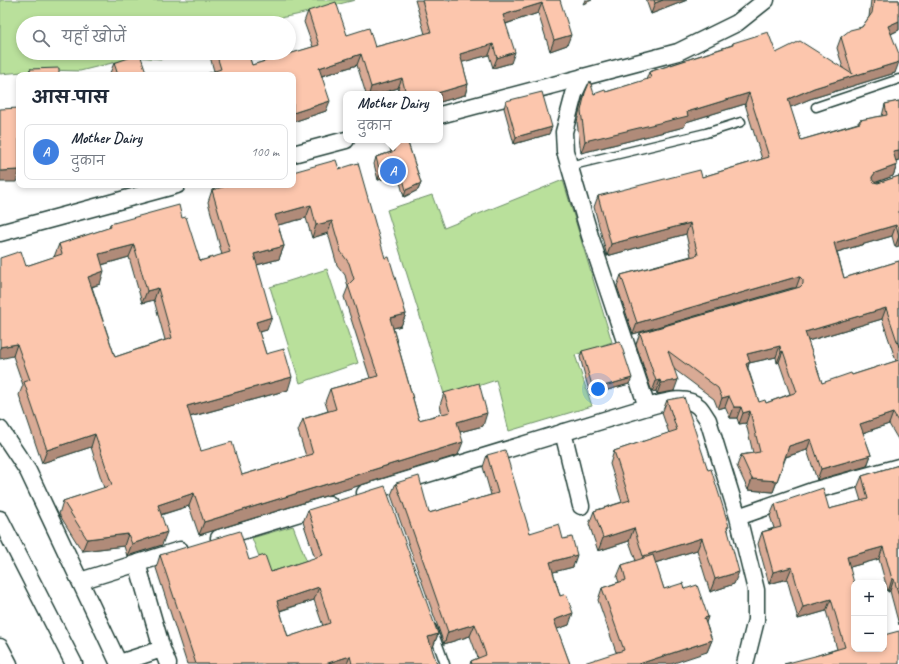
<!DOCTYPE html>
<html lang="hi">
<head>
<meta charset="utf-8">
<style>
	body { margin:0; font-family:Caveat,"Playpen Sans Deva",sans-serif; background:#f2f2f3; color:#1f2937 }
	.controls { position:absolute; right:12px; bottom:12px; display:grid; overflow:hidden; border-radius:8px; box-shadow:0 2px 6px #0003 }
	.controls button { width:36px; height:36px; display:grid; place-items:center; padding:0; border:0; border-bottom:1px solid #e0e1e3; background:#fff; color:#1f2937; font:20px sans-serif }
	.you { position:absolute; left:598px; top:389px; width:14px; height:14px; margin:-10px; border:3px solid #fff; border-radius:50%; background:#1a73e8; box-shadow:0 0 0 6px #1a73e833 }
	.badge { display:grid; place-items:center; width:26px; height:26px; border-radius:50%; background:#0f766e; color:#fff; font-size:13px; font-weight:700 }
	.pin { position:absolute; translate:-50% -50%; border:2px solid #fff; box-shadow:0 1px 4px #0006 }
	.popup { position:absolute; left:343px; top:91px; width:100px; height:52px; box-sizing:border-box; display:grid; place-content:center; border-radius:8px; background:#fff; filter:drop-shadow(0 1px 3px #0005); font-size:13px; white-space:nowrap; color:#747a83 }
	.popup b { font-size:15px; color:#1f2937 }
	.popup::after { content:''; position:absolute; left:50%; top:100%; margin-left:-8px; border:8px solid transparent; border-top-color:#fff }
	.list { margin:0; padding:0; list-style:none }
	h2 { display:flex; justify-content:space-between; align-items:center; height:52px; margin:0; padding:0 16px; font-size:17px }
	h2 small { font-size:13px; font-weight:400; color:#747a83 }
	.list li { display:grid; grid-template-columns:26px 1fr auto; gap:12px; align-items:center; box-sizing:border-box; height:56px; margin:0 8px 8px; padding:0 8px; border:1px solid #e0e1e3; border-radius:8px }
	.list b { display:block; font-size:15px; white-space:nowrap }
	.list p { margin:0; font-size:13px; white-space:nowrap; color:#747a83 }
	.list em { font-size:13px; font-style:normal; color:#747a83 }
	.icon { flex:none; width:22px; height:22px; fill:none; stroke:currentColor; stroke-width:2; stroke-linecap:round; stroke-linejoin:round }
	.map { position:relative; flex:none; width:899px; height:664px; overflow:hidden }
	.search { position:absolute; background:#fff; box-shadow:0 2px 6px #0003; left:16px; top:16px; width:280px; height:44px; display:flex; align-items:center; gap:10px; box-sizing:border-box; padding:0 14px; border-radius:22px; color:#747a83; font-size:15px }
	.panel { position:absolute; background:#fff; box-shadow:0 2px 6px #0003; left:16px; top:72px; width:280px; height:116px; border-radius:8px }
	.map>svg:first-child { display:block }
</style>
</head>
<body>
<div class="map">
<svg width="899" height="664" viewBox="0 0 899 664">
	<rect width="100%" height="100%" fill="#fff"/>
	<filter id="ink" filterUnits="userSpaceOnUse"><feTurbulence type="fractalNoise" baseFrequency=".025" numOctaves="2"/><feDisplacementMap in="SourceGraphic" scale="8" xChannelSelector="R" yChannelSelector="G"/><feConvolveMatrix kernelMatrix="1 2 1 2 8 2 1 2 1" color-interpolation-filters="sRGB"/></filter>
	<g filter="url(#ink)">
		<path fill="#b9e09b" stroke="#6c8e68" d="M0 0H355L296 15 251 23H23V53H170L162 59 136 57 80 71 46 70 0 74Z
			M563 180 612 342 575 355 592 406 509 431 496 380 445 397 387 210 432 195 444 228Z
			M327 269 358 363 300 383 270 287Z
			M293 526 308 565 268 580 252 538Z"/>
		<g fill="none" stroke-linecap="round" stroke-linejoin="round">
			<defs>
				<path id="lane" d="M816 107 899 79
					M569 166 706 133 741 122
					M432 628 445 664"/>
				<path id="street" d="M582 77 574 94 564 132 565 151 590 236 647 407
					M440 115 678 52 737 23 766 0
					M293 154 346 140
					M0 233 177 185
					M0 429 28 471 119 664
					M563 432 581 506
					M365 493 647 407C662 403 686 394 699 407 702 410 705 416 708 420L738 517 756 590V620L745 664
					M738 517 812 491 899 467
					M0 519 74 664
					M219 538 329 504
					M137 563 162 649
					M80 581 180 550
					M0 647 9 664
					M119 663 162 649 168 664"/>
			</defs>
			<use href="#lane" stroke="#1f3d34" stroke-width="11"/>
			<use href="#street" stroke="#1f3d34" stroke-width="19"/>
			<use href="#lane" stroke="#fff" stroke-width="8"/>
			<use href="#street" stroke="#fff" stroke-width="16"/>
		</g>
		<path fill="#d9aa95" stroke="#1f3d34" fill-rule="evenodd" d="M415 0H560L567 45 550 51 538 13 506 24 511 63 493 68 489 55 462 62 468 84 465 95 440 102V94H400L398 88 379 94H366L357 65 322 76 326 111 293 122V75L214 71 209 53H248L252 65 313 47 304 22 308 11 347 35 375 47 425 34Z
			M646 0H687L651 14Z
			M871 0H899V30L891 34 895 73 810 99 790 107 801 140 858 123 860 120 882 116 885 104 899 101V160L896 161 897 165 893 176 875 183H878L899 176V246L895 247 892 236 837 252 844 278 899 261V441L889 424 863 433 871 455 867 466 817 480 807 450 786 457 773 492 748 490 737 466 741 455 753 453 746 423 739 424 737 418H730L725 407 718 409 714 399 674 369V391L657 394 656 391 652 392 636 344 640 333 796 288H792L633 334 617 286 621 275 691 256 686 234 607 256 594 207 598 196 702 177 762 159 745 104 686 122 684 127 581 153 577 122 581 104 585 93 594 94 606 92 646 80 649 72 732 45 733 43 843 68 837 48 841 37 862 27 869 17ZM882 319 896 361 852 375 822 383 808 341ZM776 357 777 363 779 362 790 394 766 403 759 402 748 368 749 363Z
			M114 63 147 75H110V73Z
			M30 69 59 75H28Z
			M506 101 549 134 514 144 504 108Z
			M388 140H407L421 183 418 190 404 197 398 175 378 180 374 164 376 157 391 152Z
			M339 169 385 258 406 314 401 326 393 328 419 420 442 414 440 405 444 393 483 426 460 432 458 455 199 535 189 506 161 515 162 545 127 556 124 546 82 551 59 514 63 501 104 488 91 447 42 463 19 395 23 385 13 356 26 266 54 257 59 244 109 228 110 224 182 218 200 261 222 255 208 202 212 190ZM306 218 312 238 328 233 337 265 345 275 348 287 344 297 370 378 330 389 325 402 328 411 303 419 298 431 306 456 242 475 201 451 190 417 288 390 266 354 259 332 267 330 257 265 279 259 284 246 278 225ZM129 257 142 303 154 300 165 340 115 357 92 287 100 284 102 265Z
			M582 351 629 384 590 395 580 357Z
			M667 400 708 470 728 530 734 584 710 592 697 550 655 563 664 589H685L706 623 712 640 707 652H616L598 600 602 588 619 582 617 577 622 565 636 561 629 541 598 551 589 524 594 511 622 502 610 464 614 451 669 433 662 413Z
			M487 455 530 533 563 539 573 567 553 572 569 625 557 629 570 664H470L471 661 478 658 470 636 444 644 391 495 396 483 429 513 491 495 483 467Z
			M899 465V625L890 591 888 592 879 559 850 567 854 649 815 656 837 649 826 611 798 619 787 579 769 584 758 544 762 532 774 528 770 516 775 504 829 509 861 501 857 488 862 476Z
			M308 510 438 634 433 647H431L437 664H187L156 568 160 555 249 560 271 572 315 558 303 522ZM314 600 323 626 288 637 280 611Z"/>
		<path fill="#b08b79" stroke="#1f3d34" d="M585 0H592L583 4Z
			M663 0H687L651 14 655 3Z
			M542 3 538 13 499 26 503 15Z
			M899 21V30L884 37 888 26Z
			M571 35 567 45 550 51 554 40Z
			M493 44 489 55 456 64 460 54Z
			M515 52 511 63 493 68 497 58Z
			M361 54 357 65 315 78 319 68Z
			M899 62 895 73 810 99 784 110 788 99 814 88Z
			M402 78 398 88 379 94H369L371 87Z
			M468 84 465 95 440 102V94H434Z
			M749 93 745 104 686 122 684 127 581 153 585 141 687 112Z
			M330 101 326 111 293 122V113Z
			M552 127 549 134 514 144 516 137Z
			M899 150V160L889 162 893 151Z
			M897 165 893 176 871 184 872 177 875 173Z
			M400 168 398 175 378 180 380 173Z
			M19 170V173L16 182H0V171Z
			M421 183 418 190 404 197 406 190Z
			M311 205 306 218 270 227 275 215Z
			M332 221 328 233 312 238 316 225Z
			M690 223 686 234 607 256 611 244Z
			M896 225 892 236 830 254 834 243Z
			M899 236V246L895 247Z
			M134 245 129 257 94 267 99 254Z
			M284 246 279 259 249 267 254 254Z
			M104 271 100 284 84 289 88 277Z
			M796 277H800L796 288H792L633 334 637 323Z
			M158 288 154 300 142 303 147 291Z
			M886 308 882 319 801 343 805 332Z
			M406 314 401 326 386 330 390 318Z
			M272 317 267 330 252 334 256 322Z
			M17 344 13 356 0 359V347Z
			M780 346 776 357 749 363 746 373 747 354Z
			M783 351 779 362 777 363 781 352Z
			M292 377 288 390 182 419 187 406Z
			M632 378 629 384 590 395 593 389Z
			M660 380 656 391 652 392 656 381Z
			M678 380 674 391 657 394 661 383Z
			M729 396 725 407 718 409 722 398Z
			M734 407H741L737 418H730Z
			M750 411 746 423 739 424 743 413Z
			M487 413 483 426 452 434 457 422Z
			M893 413 889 424 856 435 860 424Z
			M95 434 91 447 42 463 47 450Z
			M811 439 807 450 785 457 789 446Z
			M463 442 458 455 199 535 204 522Z
			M871 455 867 466 817 480 821 469Z
			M752 479 777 481 773 492 748 490Z
			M194 493 189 506 153 517 158 505Z
			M634 528 629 541 598 551 603 538Z
			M167 532 162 545 127 556 132 544Z
			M128 534 124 546 82 551 87 539Z
			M702 538 697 550 638 568 643 556Z
			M883 547 879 559 843 569 847 557Z
			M577 555 573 567 546 574 550 562Z
			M792 567 787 579 769 584 773 572Z
			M739 572 734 584 710 592 715 579Z
			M892 579H894L890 591 888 592Z
			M319 587 314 600 272 613 277 601Z
			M831 599 826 611 798 619 803 607Z
			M573 613 569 625 549 632 554 620Z
			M708 617 704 629V618Z
			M475 624 470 636 444 644 448 632Z
			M438 634 433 647 424 650 428 637Z
			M712 640 707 652 671 664H639Z
			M350 656 347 664H325Z"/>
		<path fill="#fcc6ad" stroke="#1f3d34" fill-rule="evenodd" d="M422 0H560L571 35 554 40 542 3 503 15 515 52 497 58 493 44 460 54 468 84 434 94H406L402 78 371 87 361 54 319 68 330 101 293 113V75H203L221 69 216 53H248L252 65 319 45 308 11 336 2 347 35 369 28 375 47 431 32Z
			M654 0H663L655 3Z
			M874 0H899V21L888 26 899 54V62L814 88 788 99 801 140 860 123V120L887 115 885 104 899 101V150L893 151 897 165 875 173 872 177V179L874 182 878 183 899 176V236L896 225 834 243 844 278 899 261V347L886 308 805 332 822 383 851 373 852 375 899 360V423L893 413 860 424 871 455 821 469 811 439 789 446 777 481 752 479 741 455 760 452 750 411 743 413 741 407H734L729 396 722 398 718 388 668 351 678 380 661 383 660 380 656 381 640 333 800 287 803 284V280L800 277H796L637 323 621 275 698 255 690 223 611 244 598 196 700 170 702 177 769 157 749 93 687 112 688 116 585 141 581 111 585 93 590 81 594 94 605 90 606 92 651 78 649 72 733 45V43L768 32 776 53 800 41 852 74 841 37 850 30 862 27 872 13ZM780 346 781 352 783 351 797 392 766 403 765 400 759 402 746 364 750 362 747 354Z
			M140 54 147 75H118L114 63Z
			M59 68V75H31L30 69Z
			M542 92 552 127 516 137 506 101Z
			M19 108V170L0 171V109Z
			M392 140H407L421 183 406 190 400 168 380 173 376 157 395 151Z
			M336 160 339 169 358 163 385 258 389 257 406 314 390 318 419 420 450 412 444 393 479 383 487 413 457 422 463 442 204 522 194 493 158 505 167 532 132 544 128 534 87 539 63 501 112 485 95 434 47 450 24 382 30 380 17 344 0 347V258L21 251 26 266 62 254 59 244 111 227 110 224 179 205 182 218 186 217 200 261 230 252 212 190 230 185H293V172ZM311 205 316 225 332 221 341 252 349 263 354 279 348 285 378 376 330 389 336 409 303 419 313 454 242 475 232 442 201 451 187 406 292 377 284 349 266 354 256 322 272 317 254 254 284 246 275 215ZM134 245 147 291 158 288 172 338 115 357 88 277 104 271 99 254Z
			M620 341 632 378 593 389 582 351Z
			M684 397 708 470 711 469 729 526 727 527 739 572 715 579 702 538 643 556 634 528 603 538 594 511 630 500 614 451 677 430 667 400Z
			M505 450 530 533 559 524 563 539 572 537 577 555 550 562 560 596 566 594 573 613 554 620 570 664H472L471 661 486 655 475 624 448 632 396 483 419 476 429 513 498 493 487 455Z
			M899 465V596L894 579H892L883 547 847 557 854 583V649H884V635L899 631V664H784L815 656 845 647 831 599 803 607 792 567 773 572 762 532 781 527 775 504 823 488 829 509 868 499 862 476Z
			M385 486 438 634 428 637 437 664H352L350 656 325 664H196L160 555 240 531 249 560 265 555 271 572 323 555 308 510ZM319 587 330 623 288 637 277 601Z
			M653 555 664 589 683 583 685 589 697 585 708 617 704 618 712 640 639 664H581L624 650 602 588 626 580 622 565Z"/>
	</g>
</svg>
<div class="controls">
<button>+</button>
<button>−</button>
</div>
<div class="you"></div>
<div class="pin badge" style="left:393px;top:171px;background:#3f7fe0">A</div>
<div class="popup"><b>Mother Dairy</b>दुकान</div>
<div class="search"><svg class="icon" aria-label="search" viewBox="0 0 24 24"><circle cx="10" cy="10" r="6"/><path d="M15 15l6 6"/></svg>यहाँ खोजें</div>
<section class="panel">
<h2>आस-पास<small></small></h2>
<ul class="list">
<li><span class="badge" style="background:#3f7fe0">A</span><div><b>Mother Dairy</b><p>दुकान</p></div><em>100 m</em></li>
</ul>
</section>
</div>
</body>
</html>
